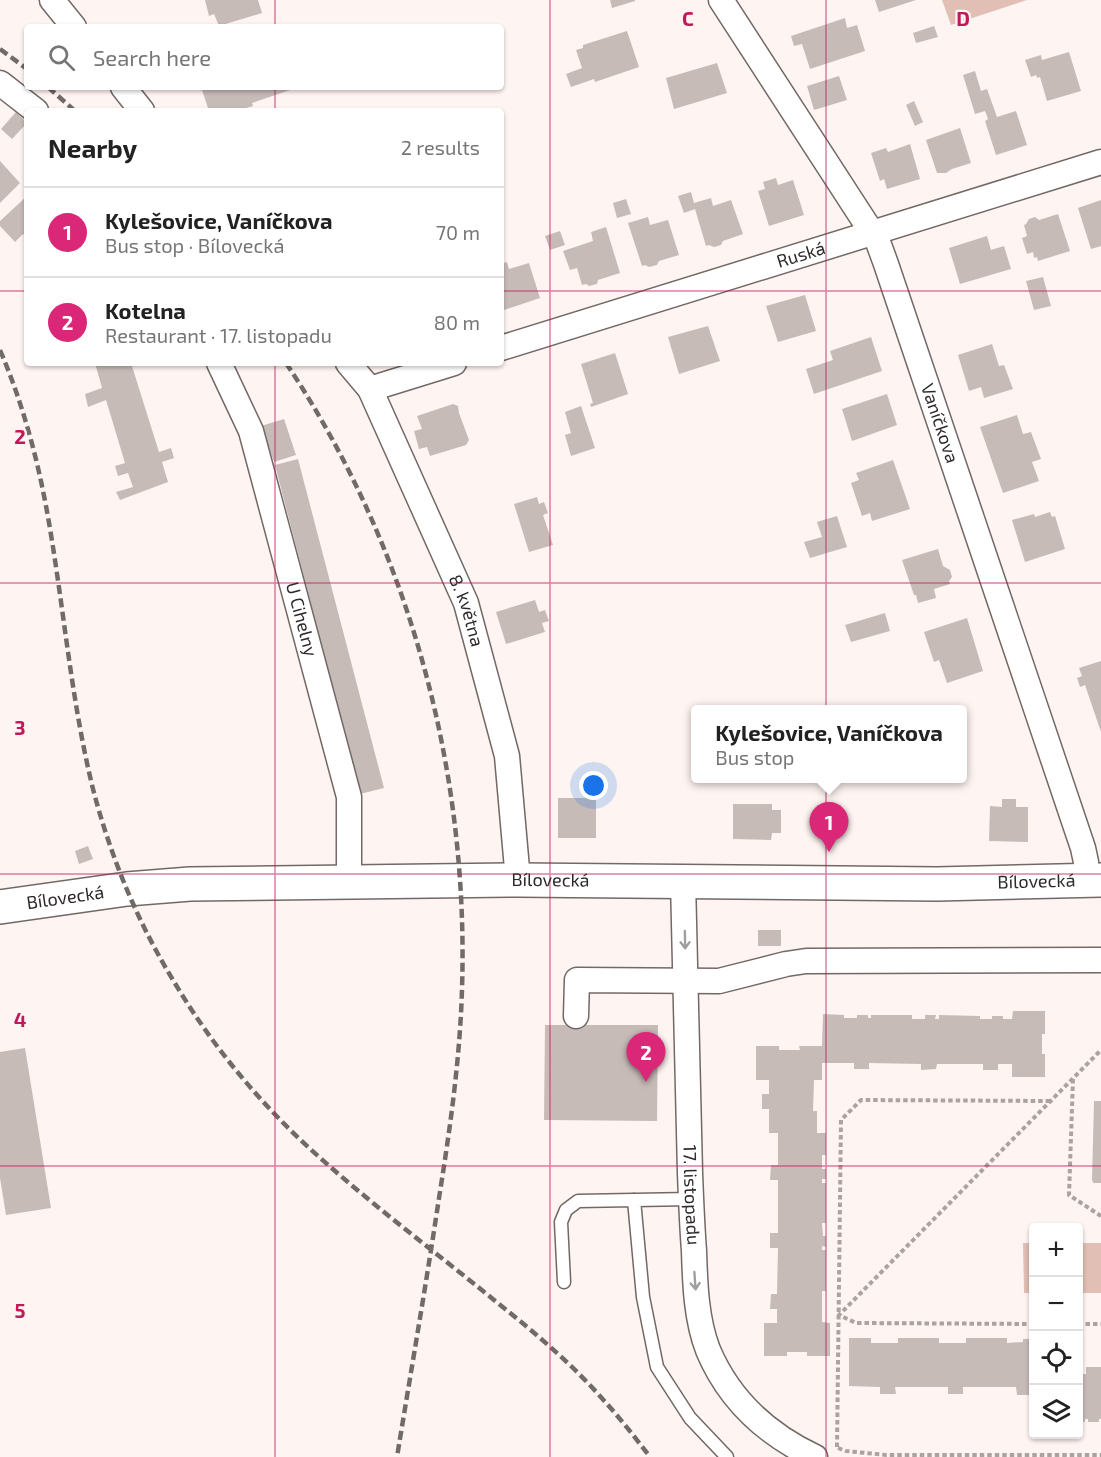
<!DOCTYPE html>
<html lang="en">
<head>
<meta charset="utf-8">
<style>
	body { margin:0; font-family:"Exo 2",sans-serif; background:#f6f6f6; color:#222 }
	.controls { position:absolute; right:18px; bottom:18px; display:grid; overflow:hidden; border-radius:6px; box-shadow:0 2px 4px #0004 }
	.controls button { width:54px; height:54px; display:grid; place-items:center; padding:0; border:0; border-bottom:2px solid #e0e0e0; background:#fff; color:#222; font:30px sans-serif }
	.you { position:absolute; left:594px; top:786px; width:21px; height:21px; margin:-15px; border:4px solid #fff; border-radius:50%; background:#1a73e8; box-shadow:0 0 0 9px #1a73e833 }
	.badge { display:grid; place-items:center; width:39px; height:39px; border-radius:50%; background:#db2777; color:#fff; font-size:20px; font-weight:700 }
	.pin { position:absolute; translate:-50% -50px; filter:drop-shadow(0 2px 3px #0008) }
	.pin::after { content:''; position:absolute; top:32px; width:21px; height:18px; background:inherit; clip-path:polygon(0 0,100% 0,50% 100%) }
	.popup { position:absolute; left:691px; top:705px; width:276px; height:78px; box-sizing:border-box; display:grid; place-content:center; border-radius:6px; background:#fff; filter:drop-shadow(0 2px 4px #0005); font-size:20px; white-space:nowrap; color:#767676 }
	.popup b { font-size:22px; color:#222 }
	.popup::after { content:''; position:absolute; left:50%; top:100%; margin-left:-12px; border:12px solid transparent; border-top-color:#fff }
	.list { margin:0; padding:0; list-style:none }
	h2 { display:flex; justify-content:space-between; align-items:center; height:78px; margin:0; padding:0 24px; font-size:26px }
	h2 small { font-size:20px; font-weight:400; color:#767676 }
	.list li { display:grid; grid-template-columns:39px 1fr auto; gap:18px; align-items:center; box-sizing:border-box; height:90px; padding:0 24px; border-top:2px solid #e0e0e0 }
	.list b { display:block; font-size:22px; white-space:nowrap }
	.list p { margin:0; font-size:20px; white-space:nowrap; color:#767676 }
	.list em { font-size:20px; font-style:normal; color:#767676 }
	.icon { flex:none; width:33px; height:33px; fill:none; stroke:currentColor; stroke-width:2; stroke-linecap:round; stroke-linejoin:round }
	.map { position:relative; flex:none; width:1101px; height:1457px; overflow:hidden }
	.search { position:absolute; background:#fff; box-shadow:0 2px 4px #0004; left:24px; top:24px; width:480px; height:66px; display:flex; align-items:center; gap:15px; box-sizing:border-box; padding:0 21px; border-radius:6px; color:#767676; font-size:22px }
	.panel { position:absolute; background:#fff; box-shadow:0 2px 4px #0004; left:24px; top:108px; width:480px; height:258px; border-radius:6px }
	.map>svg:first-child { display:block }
</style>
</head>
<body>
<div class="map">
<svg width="1101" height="1457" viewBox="0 0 1101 1457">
	<rect width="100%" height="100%" fill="#fef4f1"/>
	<path fill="#e1bfb5" d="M942 0H1027L951 25Z
		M1023 1243H1033V1293H1024Z
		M1078 1243H1101V1293H1079Z"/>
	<path fill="#c7bbb8" d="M205 0H258L262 13 219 26 214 14 209 16Z
		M610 0H635V1L612 8Z
		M875 0H916L879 12Z
		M845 18 847 28 857 25 865 51 810 69 802 44 794 46 791 36Z
		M934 26 938 37 916 43 913 33Z
		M627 31 639 67 595 82 594 79 571 87 566 74 582 68 576 50 583 48V45Z
		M1069 52 1081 91 1047 101 1040 77 1037 78 1036 75 1031 77 1025 60 1041 55 1042 60Z
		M717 63 727 93 674 109 666 78Z
		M975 71 981 91 987 89 997 117 1016 111 1027 145 996 155 985 121 988 119 985 111 975 114 963 75Z
		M839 76 847 100 814 110 807 86Z
		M201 87H293V89L252 103 253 106 246 108 247 111H209Z
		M914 101 923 122 915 126 906 105Z
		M16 112 27 123 12 139 1 129Z
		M960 128 971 163 952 169 946 173H937L926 140Z
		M910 144 920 179 887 189 884 179 880 181 871 153 886 148 888 152Z
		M0 161 20 183 0 203Z
		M776 178 778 185 793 180 804 215 769 226 758 191 765 189 763 182Z
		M691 192 694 203 711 198 713 206 731 200 743 234 723 241 721 245 714 247 709 245 706 246 695 209 684 213 678 196Z
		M27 196V238L23 234 15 242 0 226V221Z
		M626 199 631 214 617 218 613 203Z
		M1101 200V246L1091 249 1078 208Z
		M1058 214 1070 251 1038 261 1037 257 1034 258 1033 252 1027 254 1022 238 1027 236 1024 225 1026 224 1029 219 1035 217 1039 220Z
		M648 217 650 225 668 220 679 255 659 261 657 265 649 267 645 265 642 266 628 223Z
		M606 227 620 273 598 280 597 284 589 286 586 284 582 285 577 268 570 270 563 251 593 241 591 232Z
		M560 231 565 245 550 250 545 236Z
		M987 236 991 250 1004 246 1011 269 960 284 949 248Z
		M507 262 509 269 529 263 540 298 501 311V264Z
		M1043 277 1051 306 1034 310 1026 281Z
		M805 295 816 331 778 342 766 306Z
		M708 326 720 361 679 374 668 337Z
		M871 337 882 371 814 394 806 369 833 360 830 351Z
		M992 344 999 366 1004 365 1013 389 984 398 981 387 969 391 958 355Z
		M615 353 628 394 591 407 590 404 593 403 581 364Z
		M95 363H131L159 452 171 448 174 458 162 462 168 482 120 500 116 492 133 487 128 473 118 476 115 466 125 463 106 400 88 407 85 394 102 388Z
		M887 394 897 425 852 441 842 409Z
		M453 404 458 406 459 413 469 440 466 445 430 456 427 447 419 449 414 431 422 429 417 416Z
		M581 406 595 448 571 456 565 435 571 433 565 412Z
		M1017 415 1023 434 1031 432 1041 459 1032 462 1039 481 1003 493 980 427Z
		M284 419 296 455 274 462 261 426Z
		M298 459 384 788 360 794 275 465Z
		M893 460 910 509 872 521 870 513 862 516 851 483 859 480 856 473Z
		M537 497 539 504 544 502 548 513 543 515 553 545 529 552 514 504Z
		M1050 512 1052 517 1055 516 1065 549 1025 562 1012 520 1034 514 1035 517Z
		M837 516 847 547 810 558 804 542 822 537 817 522Z
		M938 549 943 566 950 570 952 577 949 581 950 584 934 589 936 598 918 603 916 595H914L902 560Z
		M535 600 539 612 545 610 549 621 542 623 545 632 506 644 496 612Z
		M885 613 890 631 851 642 845 625Z
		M967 618 983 671 947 683 939 660 934 662 924 632Z
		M1101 661V732L1085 685 1080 687 1077 678 1082 676 1079 668Z
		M558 798H596V838H558Z
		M1002 799H1016V807H1028V842L989 841 990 806 1002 807Z
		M733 804H772V810H781V833H772L771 840 733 839Z
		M88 846 93 859 79 864 75 851Z
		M758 930H781V946H758Z
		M1013 1011H1045V1034H1042V1054H1045V1077H1012V1064H998V1070H983V1064H937L936 1069 921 1070V1064L869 1063V1069H854V1063H822V1080H814L813 1111H817V1133H826V1155H822V1169H826V1179H822V1183H826V1223H822L823 1236H826V1247L822 1246V1250H826V1291H822V1322L830 1323V1356H807V1352H787V1356H764V1323H777V1309H770L771 1294H777L778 1248H770V1233H778V1180H770L771 1165H778V1133H769V1109H762V1094H769V1080H756V1046H779V1050H800L799 1046H822L823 1014 844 1015V1018H857V1015H868V1018H871V1015H912V1019H925V1015H936L935 1019H939V1015L980 1016V1019H992V1016H1003V1019H1012Z
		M545 1025H658L657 1121 544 1120Z
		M25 1048 51 1208 6 1215 0 1178V1052Z
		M1094 1101H1101V1183H1093L1092 1179Z
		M849 1338H871V1343H898V1338H939V1343H966V1338H1007V1343L1023 1342V1339H1034V1387H1032L1031 1395H1017L1016 1387H963V1394H948V1387H895L896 1394H880V1387L849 1386Z
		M1086 1367H1101V1419H1099V1422H1088V1419H1085V1422H1078V1374H1086Z"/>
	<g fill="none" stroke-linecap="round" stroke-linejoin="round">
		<defs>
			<path id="lane" d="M634 1200 643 1297 657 1367 690 1418 727 1457
				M564 1282 561 1222 566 1210 578 1201 691 1199"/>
			<g id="street">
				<path d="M52 0 74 27"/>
				<path id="s1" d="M721 0 878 242 886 264 1083 848 1086 862 1087 880"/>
				<path d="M0 83 36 111"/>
				<path d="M123 87 142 111"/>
				<path id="s2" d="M501 348 1101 162"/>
				<path id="s3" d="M219 363 251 431 349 797V882"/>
				<path id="s4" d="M348 363 370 389 466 603 507 756 518 880"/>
				<path d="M370 389 454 363"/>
				<path id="s5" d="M683 881C685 978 688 1076 690 1173 691 1199 692 1225 694 1251 695 1283 696 1319 708 1350 729 1400 766 1434 815 1457"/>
				<path d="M576 1016 577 980 719 981 786 964 806 961 1101 960"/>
			</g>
			<g id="secondary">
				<path id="s6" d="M0 907 127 889 190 884 518 880 937 884 1101 880"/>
			</g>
		</defs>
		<use href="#lane" stroke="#726865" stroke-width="15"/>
		<use href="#street" stroke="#726865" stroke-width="27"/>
		<use href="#secondary" stroke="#726865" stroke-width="36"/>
		<path stroke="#aba3a1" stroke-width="4" stroke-dasharray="4.5 3" stroke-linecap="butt" d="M1073 1079 1069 1195 1101 1216
			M1034 1324 856 1323 839 1315 1101 1050
			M1078 1324H1101
			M837 1447 841 1120 861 1100 1050 1101
			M838 1448 846 1451 886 1455H1101"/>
		<use href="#lane" stroke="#fff" stroke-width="12"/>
		<use href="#street" stroke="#fff" stroke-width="24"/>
		<use href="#secondary" stroke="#fff" stroke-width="33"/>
		<path stroke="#706a68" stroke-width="4.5" stroke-dasharray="9 4.5" stroke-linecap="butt" d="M0 49 27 69
			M48 87 75 111
			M0 350C23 404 38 460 48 517 64 608 71 700 93 789 110 855 137 921 173 980 212 1046 261 1105 318 1156 376 1208 439 1255 499 1304 524 1324 548 1344 571 1366 599 1393 626 1425 650 1457
			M286 363C409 547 469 769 462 989 460 1059 450 1129 439 1198 426 1285 411 1371 397 1457"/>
	</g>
	<defs><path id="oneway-shaft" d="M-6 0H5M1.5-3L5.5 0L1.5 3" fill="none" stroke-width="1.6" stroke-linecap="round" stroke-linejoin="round" transform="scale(1.5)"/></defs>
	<g stroke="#a09f9e">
		<use href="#oneway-shaft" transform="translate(685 940) rotate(89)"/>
		<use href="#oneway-shaft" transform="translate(695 1281) rotate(86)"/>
	</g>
	<path fill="none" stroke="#c2185b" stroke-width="1.5" stroke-opacity="0.55" d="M275 0V27M550 0V1457M826 0V1457M275 87V111M0 291H27M501 291H1101M275 363V1457M0 583H1101M0 874H1101M0 1166H1101"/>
	<g text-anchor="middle" stroke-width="4.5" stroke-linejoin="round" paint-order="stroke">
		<g font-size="18" fill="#2d2928" stroke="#fef4f1">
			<text dy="6" stroke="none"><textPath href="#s2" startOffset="314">Ruská</textPath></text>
			<text dy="6" stroke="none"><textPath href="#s1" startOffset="480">Vaníčkova</textPath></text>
			<text dy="6" stroke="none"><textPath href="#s4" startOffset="276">8. května</textPath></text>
			<text dy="6" stroke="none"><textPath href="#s3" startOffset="270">U Cihelny</textPath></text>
			<text dy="6" stroke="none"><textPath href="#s6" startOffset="552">Bílovecká</textPath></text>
			<text dy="6" stroke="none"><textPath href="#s6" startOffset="1038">Bílovecká</textPath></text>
			<text dy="6" stroke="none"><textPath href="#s6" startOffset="66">Bílovecká</textPath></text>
			<text dy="6" stroke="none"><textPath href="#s5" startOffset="314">17. listopadu</textPath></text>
		</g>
	</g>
	<g font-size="20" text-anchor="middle" font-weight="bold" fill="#c2185b" stroke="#fef4f1" stroke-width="4.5" stroke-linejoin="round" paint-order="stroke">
		<text x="688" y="26">C</text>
		<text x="963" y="26">D</text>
		<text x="20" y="444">2</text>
		<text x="20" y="735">3</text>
		<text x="20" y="1027">4</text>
		<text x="20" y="1318">5</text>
	</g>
</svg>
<div class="controls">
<button>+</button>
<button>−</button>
<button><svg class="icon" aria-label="locate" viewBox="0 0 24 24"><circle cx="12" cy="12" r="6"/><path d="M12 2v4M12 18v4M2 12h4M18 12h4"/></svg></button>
<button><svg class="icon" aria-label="layers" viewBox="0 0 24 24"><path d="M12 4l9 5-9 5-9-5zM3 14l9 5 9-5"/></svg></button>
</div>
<div class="you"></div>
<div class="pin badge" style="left:829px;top:852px">1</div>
<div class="popup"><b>Kylešovice, Vaníčkova</b>Bus stop</div>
<div class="pin badge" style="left:646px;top:1082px">2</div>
<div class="search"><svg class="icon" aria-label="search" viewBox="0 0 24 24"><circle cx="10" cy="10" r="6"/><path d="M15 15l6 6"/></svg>Search here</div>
<section class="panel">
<h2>Nearby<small>2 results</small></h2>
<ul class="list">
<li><span class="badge">1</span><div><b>Kylešovice, Vaníčkova</b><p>Bus stop · Bílovecká</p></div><em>70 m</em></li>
<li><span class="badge">2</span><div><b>Kotelna</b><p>Restaurant · 17. listopadu</p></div><em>80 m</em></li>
</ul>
</section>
</div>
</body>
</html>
